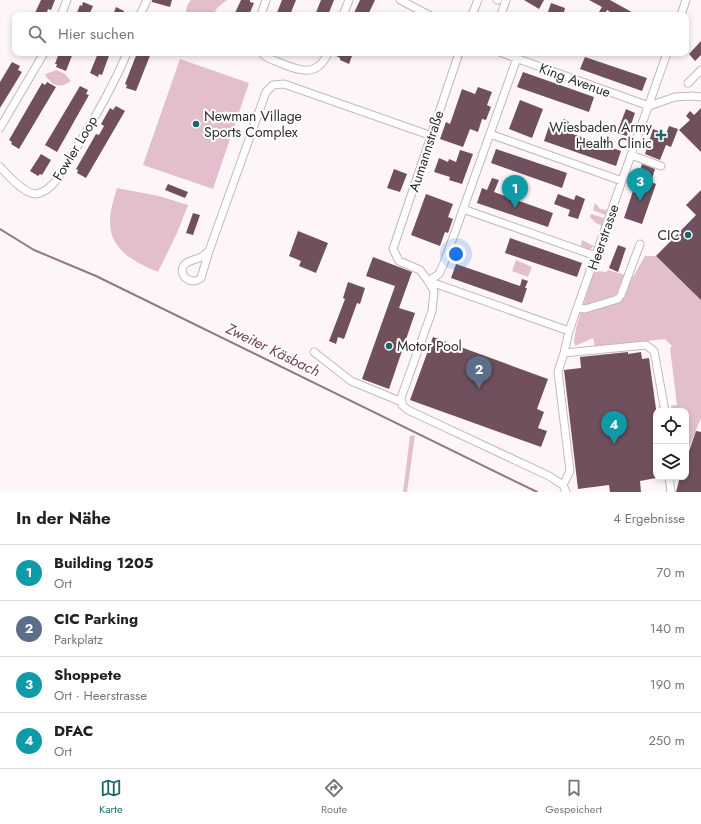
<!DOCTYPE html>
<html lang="de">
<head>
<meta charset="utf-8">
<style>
	body { margin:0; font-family:Jost,sans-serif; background:#f6f6f6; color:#222 }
	.controls { position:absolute; right:12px; bottom:12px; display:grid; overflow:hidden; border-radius:8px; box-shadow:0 2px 6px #0003 }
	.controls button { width:36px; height:36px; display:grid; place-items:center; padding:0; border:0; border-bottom:1px solid #e0e0e0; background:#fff; color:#222; font:20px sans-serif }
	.you { position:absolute; left:456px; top:254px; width:14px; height:14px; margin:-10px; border:3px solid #fff; border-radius:50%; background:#1a73e8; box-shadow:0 0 0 6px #1a73e833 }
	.badge { display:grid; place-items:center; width:26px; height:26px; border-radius:50%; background:#1a676d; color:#fff; font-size:13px; font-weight:700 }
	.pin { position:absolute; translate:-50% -33px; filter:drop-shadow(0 1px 2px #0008) }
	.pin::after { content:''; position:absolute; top:21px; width:14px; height:12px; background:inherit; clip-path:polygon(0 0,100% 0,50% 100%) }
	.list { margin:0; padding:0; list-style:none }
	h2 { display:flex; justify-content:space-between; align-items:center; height:52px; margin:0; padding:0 16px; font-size:17px }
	h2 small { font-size:13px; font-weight:400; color:#767676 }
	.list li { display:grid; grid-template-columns:26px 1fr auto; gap:12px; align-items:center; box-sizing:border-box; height:56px; padding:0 16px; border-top:1px solid #e0e0e0 }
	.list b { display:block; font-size:15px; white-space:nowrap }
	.list p { margin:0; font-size:13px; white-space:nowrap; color:#767676 }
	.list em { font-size:13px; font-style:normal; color:#767676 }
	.icon { flex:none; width:22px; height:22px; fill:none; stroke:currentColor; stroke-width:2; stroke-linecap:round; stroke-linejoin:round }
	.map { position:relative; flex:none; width:701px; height:492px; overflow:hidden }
	.search { position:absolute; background:#fff; box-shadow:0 2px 6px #0003; left:12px; right:12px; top:12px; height:44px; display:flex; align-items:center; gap:10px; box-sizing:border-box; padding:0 14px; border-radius:8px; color:#767676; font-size:15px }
	.sheet { height:276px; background:#fff }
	nav { display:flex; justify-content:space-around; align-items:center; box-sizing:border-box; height:56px; border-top:1px solid #e0e0e0; background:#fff; font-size:11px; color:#767676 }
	nav a { display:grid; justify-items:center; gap:2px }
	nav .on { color:#1a676d }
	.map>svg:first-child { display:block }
</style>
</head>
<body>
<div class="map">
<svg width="701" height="492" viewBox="0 0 701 492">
	<rect width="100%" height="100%" fill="#fef5f8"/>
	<path fill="#e3bfcd" d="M191 0H227L217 8 213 15H187C185 10 187 4 191 0Z
		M180 59 249 83 213 189 143 165Z
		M57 70 65 74 71 81C60 89 51 86 45 74Z
		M117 188 159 196 188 205 177 233 158 272C136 263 109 250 110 221 110 210 114 199 117 188Z
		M595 203 600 209 607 210 605 215 593 210Z
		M591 214 604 218 602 226 596 223 590 217Z
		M582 240 594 246 589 250 581 246Z
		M645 256H656L701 298V418L686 455V411H672L671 406 677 405 670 348 672 346 665 339 595 347 593 338 575 346 574 341 576 328 593 274 597 271 606 272 608 270 633 277Z
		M516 260 532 267 528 277 512 271Z
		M415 435 407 492H403L410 436Z"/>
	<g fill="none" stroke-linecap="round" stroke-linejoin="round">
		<path stroke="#937882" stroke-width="2" d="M0 229 34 250 96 276 537 492"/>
	</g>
	<path fill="#70505d" d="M41 0H55L51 10 48 9 46 15H34Z
		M152 0H172L170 7 152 2Z
		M241 0H250V2L254 3 249 15H234Z
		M282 0H296L290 15H276Z
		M321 0H334L328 15H315Z
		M360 0H375L368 15H358L354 13Z
		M524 0H544L539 9Z
		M589 0H610L637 15H615L607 10 604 15 599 12 602 7Z
		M83 2 93 6 89 15H76L80 5 82 6Z
		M551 3 565 8 563 15H547Z
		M116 7 124 11 123 15H113Z
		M701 41V55L695 61 689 54Z
		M59 53H73L66 71 56 67 57 64H55Z
		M98 53H110L102 75 99 74 98 77 90 73Z
		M137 53H151L136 91 126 88 127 85 125 84Z
		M333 53H353L349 64 340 60V58L333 54Z
		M585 57 647 78 642 91 580 69Z
		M12 62 20 66 18 70 22 72 0 108V82Z
		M523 72 594 97 589 112 517 87Z
		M47 82 56 87 19 149 11 144 12 142 9 140 42 83 45 85Z
		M80 86 88 90 86 94 89 95 57 152 45 145Z
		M478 87 492 92 487 105 491 107 486 120 482 119 478 132 470 129 463 147 440 139 446 122 450 124 462 89 475 94Z
		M520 100 543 109 532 138 509 129Z
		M116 106 125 111 86 178 77 173 78 170 76 169 96 134 99 135 104 126 101 124 110 108 113 110Z
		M701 108V152L679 130 690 120 686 116 690 111 694 115Z
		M626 109 635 113 627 136 617 133Z
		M564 119 569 122 564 131 621 151 616 166 544 141 549 126 558 129Z
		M669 126 678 129 671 147 666 145 660 160 645 154 653 129 666 134Z
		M496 149 567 173 562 188 491 163Z
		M460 150 473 154 462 184 449 180 450 177 434 172 439 158 448 162 449 159 456 162Z
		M41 154 51 160 42 175 40 174 38 176 30 171Z
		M642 164 655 169 651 182 656 184 642 224 624 218Z
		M394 169 407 174 400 192 387 188Z
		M492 178 499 180 494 192 553 213 548 227 477 203 482 188 487 190Z
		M168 184 188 192 185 198 165 190Z
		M701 190V300L656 256 696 215 686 205Z
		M426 194 453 204 448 217 453 219 448 233 445 232 440 246 411 235Z
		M558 194 574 200 576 195 585 199 578 219 568 216 570 210 554 204Z
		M193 213 200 215 193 235 186 233Z
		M298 231 328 243 316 273 299 266 301 261 289 256Z
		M510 238 582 263 577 277 505 253Z
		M618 245 626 248 618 272 609 268Z
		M373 257 412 272 399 308 415 313 389 389 362 379 395 286 366 276Z
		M456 264 520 286 522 279 528 281 525 288H527L522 303 451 278Z
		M348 282 365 288 360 304 357 303 344 339 338 337 336 344 329 341 345 299 343 298Z
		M433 337 548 379 537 409 544 412 538 428 547 431 541 447 410 400Z
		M628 352V354L641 352 642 359 649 358 656 409V478L640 481 641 492H610L609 485 578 489 564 370 581 368 580 357Z
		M696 431 701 432V492H676L680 477H686V460Z"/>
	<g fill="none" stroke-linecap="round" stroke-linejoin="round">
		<defs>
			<path id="minor" d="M400 0 429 15
				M497 0H498
				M61 15 67 0
				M140 15 147 0
				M261 15 266 0
				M343 15 349 0
				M472 15 478 0
				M501 15 506 0
				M681 15 686 0
				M262 53C266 58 272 60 278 62 299 71 317 78 328 53
				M459 53 393 249 399 261 420 270 428 281 434 291 432 311 401 398 402 405 408 410 549 476 563 485 566 492
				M502 53 649 106 675 97 692 96 701 97
				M688 83 701 70
				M0 128 44 53
				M490 134 622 181
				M631 155 661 166
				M0 167C8 175 24 194 36 194 42 193 47 190 52 185 60 177 66 165 72 155 92 123 113 87 127 53
				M463 209 596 256
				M209 251 266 92 273 85 284 84 432 136
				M209 251 201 278C192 286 177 276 184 265 188 260 196 260 201 257 204 256 206 253 209 251Z
				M428 281 439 274 444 263 517 58
				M428 281 569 331
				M577 308 585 309 618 299 621 295 640 244
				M314 352 351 381 402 402
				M564 353 569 331 667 53
				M669 477 671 492
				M563 485 570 471 558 372 564 353 646 345 654 351 665 411"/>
		</defs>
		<use href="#minor" stroke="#c5b7bc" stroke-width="9"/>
		<use href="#minor" stroke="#fff" stroke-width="7"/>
	</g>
	<g fill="#1a676d" stroke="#fff" stroke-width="1.5">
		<circle cx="196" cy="124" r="4"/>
		<path d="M659 129h4v4h4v4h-4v4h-4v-4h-4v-4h4z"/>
		<circle cx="688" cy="235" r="4"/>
		<circle cx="389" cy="346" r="4"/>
	</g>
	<g text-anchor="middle" stroke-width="4" stroke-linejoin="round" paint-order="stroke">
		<g font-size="14" fill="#302b2d" stroke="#fff">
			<text transform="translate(575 80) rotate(20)" y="5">King Avenue</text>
			<text transform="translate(75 148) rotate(-59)" y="5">Fowler Loop</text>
			<text transform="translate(426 151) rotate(-72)" y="5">Aumannstraße</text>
			<text transform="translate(603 237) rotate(-71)" y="5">Heerstrasse</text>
		</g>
		<g font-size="14" fill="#302b2d" stroke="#fff" text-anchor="start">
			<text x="204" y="121">Newman Village<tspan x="204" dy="16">Sports Complex</tspan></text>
			<text x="652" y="132" text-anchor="end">Wiesbaden Army<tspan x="652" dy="16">Health Clinic</tspan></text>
			<text x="680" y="240" text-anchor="end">CIC</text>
			<text x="397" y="351">Motor Pool</text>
		</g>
		<g font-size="15" font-style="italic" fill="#764258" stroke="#fff">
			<text transform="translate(273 350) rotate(26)" y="5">Zweiter Käsbach</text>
		</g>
	</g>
</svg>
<div class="controls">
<button><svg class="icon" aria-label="locate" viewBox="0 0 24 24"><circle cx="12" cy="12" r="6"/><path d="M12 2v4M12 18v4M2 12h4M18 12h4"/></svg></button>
<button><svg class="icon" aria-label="layers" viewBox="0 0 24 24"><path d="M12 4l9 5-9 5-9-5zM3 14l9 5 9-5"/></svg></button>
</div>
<div class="you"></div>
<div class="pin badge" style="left:515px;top:208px;background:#0f9aa8">1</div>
<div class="pin badge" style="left:479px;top:389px;background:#5c6f8a">2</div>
<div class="pin badge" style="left:640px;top:201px;background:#0f9aa8">3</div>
<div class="pin badge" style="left:614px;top:444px;background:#0f9aa8">4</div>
<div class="search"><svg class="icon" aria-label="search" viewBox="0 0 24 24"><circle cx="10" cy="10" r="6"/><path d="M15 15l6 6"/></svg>Hier suchen</div>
</div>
<section class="sheet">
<h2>In der Nähe<small>4 Ergebnisse</small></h2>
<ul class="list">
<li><span class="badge" style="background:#0f9aa8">1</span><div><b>Building 1205</b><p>Ort</p></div><em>70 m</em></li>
<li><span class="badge" style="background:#5c6f8a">2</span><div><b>CIC Parking</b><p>Parkplatz</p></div><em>140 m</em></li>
<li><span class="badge" style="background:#0f9aa8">3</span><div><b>Shoppete</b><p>Ort · Heerstrasse</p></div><em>190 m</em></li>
<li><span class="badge" style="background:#0f9aa8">4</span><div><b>DFAC</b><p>Ort</p></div><em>250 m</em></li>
</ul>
</section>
<nav>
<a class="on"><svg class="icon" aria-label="map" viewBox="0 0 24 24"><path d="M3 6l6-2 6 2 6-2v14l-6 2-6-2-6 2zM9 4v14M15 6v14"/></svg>Karte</a>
<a><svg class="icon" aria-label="directions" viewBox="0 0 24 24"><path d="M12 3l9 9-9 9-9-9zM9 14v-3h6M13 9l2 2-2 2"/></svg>Route</a>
<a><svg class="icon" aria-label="saved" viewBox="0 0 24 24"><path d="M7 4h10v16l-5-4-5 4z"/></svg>Gespeichert</a>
</nav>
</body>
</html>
